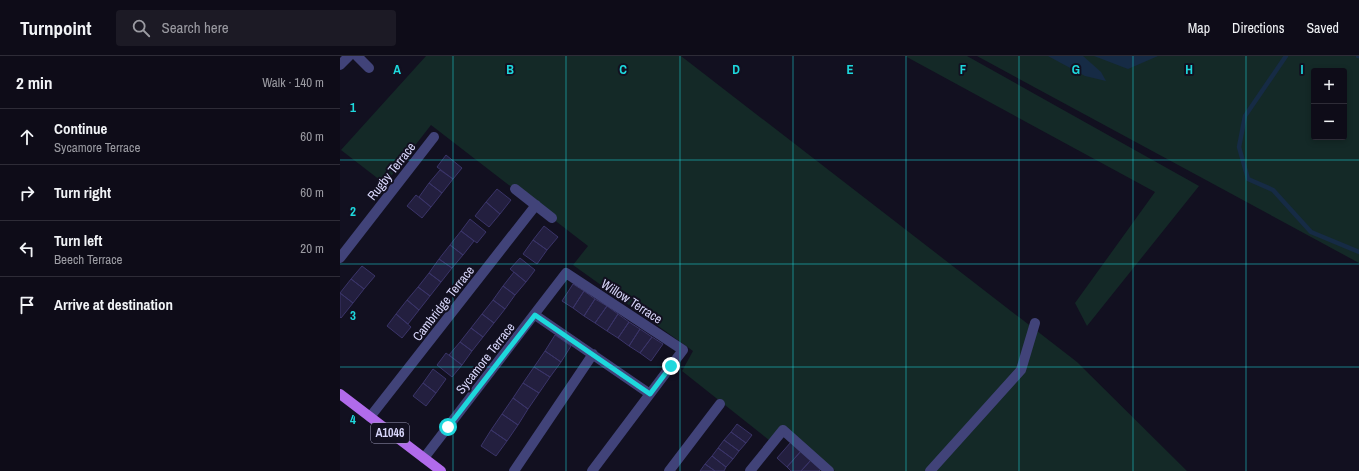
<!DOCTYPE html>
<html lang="en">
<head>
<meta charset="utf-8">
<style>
	body { margin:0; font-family:"Archivo Narrow",sans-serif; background:#1c1a25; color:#f1f3f6 }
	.controls { position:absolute; right:12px; top:12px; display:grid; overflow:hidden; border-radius:4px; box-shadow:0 2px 6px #0003 }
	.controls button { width:36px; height:36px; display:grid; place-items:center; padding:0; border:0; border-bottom:1px solid #2e2c37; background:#0e0c18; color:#f1f3f6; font:20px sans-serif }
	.stop { position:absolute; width:12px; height:12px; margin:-9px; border:3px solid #1ed8dd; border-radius:50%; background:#fff }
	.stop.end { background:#1ed8dd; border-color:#fff; box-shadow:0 1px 4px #0008 }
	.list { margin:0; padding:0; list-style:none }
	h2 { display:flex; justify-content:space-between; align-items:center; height:52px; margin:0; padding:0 16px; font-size:17px }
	h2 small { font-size:13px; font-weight:400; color:#9b9ba2 }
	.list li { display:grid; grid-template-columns:26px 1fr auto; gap:12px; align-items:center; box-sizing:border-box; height:56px; padding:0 16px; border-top:1px solid #2e2c37 }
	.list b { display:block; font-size:15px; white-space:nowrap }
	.list p { margin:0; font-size:13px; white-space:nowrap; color:#9b9ba2 }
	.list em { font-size:13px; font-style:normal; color:#9b9ba2 }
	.icon { flex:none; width:22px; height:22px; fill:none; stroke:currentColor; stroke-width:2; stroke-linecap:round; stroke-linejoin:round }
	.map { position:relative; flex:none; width:1019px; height:415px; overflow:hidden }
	header { display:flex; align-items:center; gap:24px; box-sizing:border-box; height:56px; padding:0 20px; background:#0e0c18; border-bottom:1px solid #2e2c37 }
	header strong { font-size:19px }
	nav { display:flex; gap:22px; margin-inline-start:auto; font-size:14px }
	.search { width:280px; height:36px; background:#1c1a25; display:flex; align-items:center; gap:10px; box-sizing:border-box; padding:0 14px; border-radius:4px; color:#9b9ba2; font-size:15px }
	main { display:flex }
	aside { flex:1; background:#0e0c18 }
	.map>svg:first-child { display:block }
</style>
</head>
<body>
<header>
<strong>Turnpoint</strong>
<div class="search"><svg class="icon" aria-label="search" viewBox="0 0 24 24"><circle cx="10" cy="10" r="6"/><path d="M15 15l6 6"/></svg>Search here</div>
<nav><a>Map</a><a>Directions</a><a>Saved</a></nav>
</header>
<main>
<aside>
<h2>2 min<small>Walk · 140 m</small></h2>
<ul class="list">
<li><svg class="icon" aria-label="ahead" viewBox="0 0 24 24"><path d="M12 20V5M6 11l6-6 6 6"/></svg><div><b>Continue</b><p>Sycamore Terrace</p></div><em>60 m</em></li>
<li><svg class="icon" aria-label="right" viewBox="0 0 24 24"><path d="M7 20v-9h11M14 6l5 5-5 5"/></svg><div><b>Turn right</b></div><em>60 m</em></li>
<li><svg class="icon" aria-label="left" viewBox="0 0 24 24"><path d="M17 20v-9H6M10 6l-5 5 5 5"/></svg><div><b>Turn left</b><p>Beech Terrace</p></div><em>20 m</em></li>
<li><svg class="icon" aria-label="arrive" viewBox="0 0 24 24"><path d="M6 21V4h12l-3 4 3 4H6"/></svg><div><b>Arrive at destination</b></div></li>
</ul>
</aside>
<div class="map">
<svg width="1019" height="415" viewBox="0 0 1019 415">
	<rect width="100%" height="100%" fill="#121020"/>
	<path fill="#142927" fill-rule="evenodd" d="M86 0H341L737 306 847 415H495L446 372 434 388 342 315 353 295 233 209 248 190 91 69 45 128 1 94Z
		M565 0H627L859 130 747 270 735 247 815 136Z
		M637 0H1019V207ZM974 15H1004V81H974Z"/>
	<path fill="#162b45" d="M708 0H743L761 16 766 25 745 20Z
		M754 0H818L788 13Z"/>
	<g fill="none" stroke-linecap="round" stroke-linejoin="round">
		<path stroke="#162b45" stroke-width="4.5" d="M946 0 905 60 899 91 908 123 933 134 971 176 1019 196
			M1018 0H1019"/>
	</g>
	<path fill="#231f3f" stroke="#3a3468" d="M106 99 122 112 113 123 97 111Z
		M100 114 113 123 102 137 89 127Z
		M89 127 102 137 91 151 79 141Z
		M157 133 171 144 160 158 146 146Z
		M76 139 91 151 82 162 67 150Z
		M146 146 160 158 149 171 135 160Z
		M130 163 146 176 137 187 121 175Z
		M204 170 218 181 207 194 193 184Z
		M121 175 134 185 123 199 110 189Z
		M193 184 207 194 197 208 183 198Z
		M110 189 123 199 112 212 99 203Z
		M180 202 195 214 186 226 170 213Z
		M99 203 112 212 101 226 89 217Z
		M22 210 35 220 24 233 11 223Z
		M174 216 186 226 175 239 163 230Z
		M89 217 101 226 90 240 78 231Z
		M11 223 24 233 13 247 0 237Z
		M233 228 244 235 233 252 222 245Z
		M163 230 175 239 165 253 153 244Z
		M78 231 90 240 79 254 67 244Z
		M244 235 255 243 244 260 233 252Z
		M0 237 13 247 1 262 0 261Z
		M255 243 267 250 255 267 244 260Z
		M67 244 79 254 68 268 56 258Z
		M153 244 165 253 154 267 142 258Z
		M267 250 278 258 267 275 255 267Z
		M56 258 71 271 62 282 47 270Z
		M142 258 154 267 143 281 131 272Z
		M278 258 289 266 278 282 267 275Z
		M289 266 300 273 289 290 278 282Z
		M131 272 143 281 132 295 120 286Z
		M300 273 312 281 300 297 289 290Z
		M215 279 231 290 221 306 205 295Z
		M312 281 323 288 311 305 300 297Z
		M120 286 132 295 122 309 109 299Z
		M205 295 221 306 210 321 194 311Z
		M106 297 122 309 112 321 97 309Z
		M194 311 210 321 199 337 183 327Z
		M93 313 106 323 96 337 83 327Z
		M83 327 96 337 86 350 73 340Z
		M183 327 199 337 188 353 173 342Z
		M173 342 188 353 178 369 162 358Z
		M162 358 178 369 167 385 151 374Z
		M397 368 412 379 406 387 391 376Z
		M151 374 167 385 156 400 141 390Z
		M391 376 406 387 399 395 384 384Z
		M384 384 399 395 393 403 378 392Z
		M451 386 461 395 447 411 437 402Z
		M378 392 393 403 386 411 372 400Z
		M461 395 471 404 461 415H451L447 411Z
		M372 400 386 411 384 415H375L365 408Z
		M471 404 481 413 479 415H461Z
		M365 408 375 415H360Z"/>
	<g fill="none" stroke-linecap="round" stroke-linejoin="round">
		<path stroke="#414379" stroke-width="10" d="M17 0 29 12
			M0 9 9 0
			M175 133 212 162
			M0 202 94 81
			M195 259 310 338
			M30 361 196 149
			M84 402 226 217 343 294 252 415
			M174 415 253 298
			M329 415 380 348
			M410 415 443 374 489 415
			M590 415 681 314 695 267"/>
		<path stroke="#b16beb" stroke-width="10" d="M0 338 101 415"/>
	</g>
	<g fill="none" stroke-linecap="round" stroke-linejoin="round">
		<path stroke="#1ed8dd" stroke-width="5" d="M108 371 195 259 310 338 331 310"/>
	</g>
	<path fill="none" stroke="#1ed8dd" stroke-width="1" stroke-opacity="0.55" d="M113 0V415M226 0V415M340 0V415M453 0V415M566 0V415M679 0V415M793 0V415M906 0V415M0 104H1019M0 208H1019M0 311H1019"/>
	<g text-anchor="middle" stroke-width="4" stroke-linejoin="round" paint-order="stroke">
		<rect fill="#121020" stroke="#9c9ab8" stroke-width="1" x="31" y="367" width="38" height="20" rx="3"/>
		<g font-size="12" font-weight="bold" fill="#d7d5f9">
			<text x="50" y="381">A1046</text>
		</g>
		<g font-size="13" fill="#d7d5f9" stroke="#121020">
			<text transform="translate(51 115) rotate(-52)" y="5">Rugby Terrace</text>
			<text transform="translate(292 245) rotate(33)" y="5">Willow Terrace</text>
			<text transform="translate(103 247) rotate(-52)" y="5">Cambridge Terrace</text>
			<text transform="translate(145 302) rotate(-52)" y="5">Sycamore Terrace</text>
		</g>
	</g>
	<g font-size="13" text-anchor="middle" font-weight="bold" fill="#1ed8dd" stroke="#121020" stroke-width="4" stroke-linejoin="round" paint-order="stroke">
		<text x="57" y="18">A</text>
		<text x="170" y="18">B</text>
		<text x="283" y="18">C</text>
		<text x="396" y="18">D</text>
		<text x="510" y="18">E</text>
		<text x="623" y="18">F</text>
		<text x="736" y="18">G</text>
		<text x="849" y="18">H</text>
		<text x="962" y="18">I</text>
		<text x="13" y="56">1</text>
		<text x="13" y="160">2</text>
		<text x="13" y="264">3</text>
		<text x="13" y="368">4</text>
	</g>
</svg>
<div class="controls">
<button>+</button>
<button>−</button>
</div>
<div class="stop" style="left:108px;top:371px"></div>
<div class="stop end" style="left:331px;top:310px"></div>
</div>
</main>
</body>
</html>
